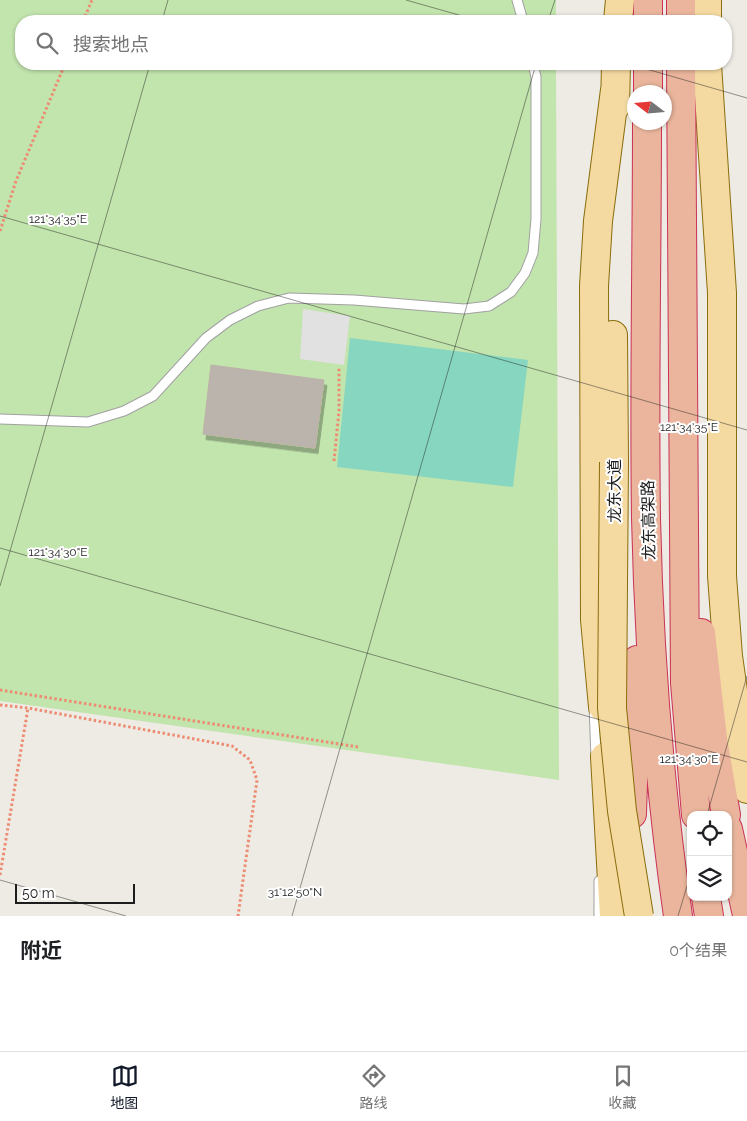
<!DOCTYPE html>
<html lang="zh">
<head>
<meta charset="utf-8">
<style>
	body { margin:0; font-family:Raleway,"Noto Sans SC",sans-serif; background:#f2f2f2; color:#202124 }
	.controls { position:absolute; right:15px; bottom:15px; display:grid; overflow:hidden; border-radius:10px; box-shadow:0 1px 4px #0004 }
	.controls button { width:45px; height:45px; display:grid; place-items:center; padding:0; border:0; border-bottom:1px solid #e0e0e0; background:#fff; color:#202124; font:25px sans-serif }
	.compass { position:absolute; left:627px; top:85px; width:45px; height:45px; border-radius:50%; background:#fff; box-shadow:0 1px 4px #0004; rotate:286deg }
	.scale { position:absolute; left:15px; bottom:12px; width:120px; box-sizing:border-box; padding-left:5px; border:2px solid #1d1d1d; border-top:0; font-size:14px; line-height:18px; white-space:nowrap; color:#1d1d1d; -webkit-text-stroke:4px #fff; paint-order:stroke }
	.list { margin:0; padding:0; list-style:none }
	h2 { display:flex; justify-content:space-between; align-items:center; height:65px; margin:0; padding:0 20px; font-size:21px }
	h2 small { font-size:16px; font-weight:400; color:#757577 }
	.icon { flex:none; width:28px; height:28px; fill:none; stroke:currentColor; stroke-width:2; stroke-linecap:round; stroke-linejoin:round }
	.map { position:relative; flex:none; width:747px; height:916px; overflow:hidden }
	.search { position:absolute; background:#fff; box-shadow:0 1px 4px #0004; left:15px; right:15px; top:15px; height:55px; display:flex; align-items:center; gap:12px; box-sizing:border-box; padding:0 18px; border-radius:20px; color:#757577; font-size:19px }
	.sheet { height:135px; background:#fff }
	nav { display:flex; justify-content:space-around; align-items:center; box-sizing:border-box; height:70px; border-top:1px solid #e0e0e0; background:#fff; font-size:14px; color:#757577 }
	nav a { display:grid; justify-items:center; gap:2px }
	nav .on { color:#111827 }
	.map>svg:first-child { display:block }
</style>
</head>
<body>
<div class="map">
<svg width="747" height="916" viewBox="0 0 747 916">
	<defs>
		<filter id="shadow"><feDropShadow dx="3" dy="5.5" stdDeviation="0" flood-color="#0004"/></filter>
	</defs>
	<rect width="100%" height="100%" fill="#edebe3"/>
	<path fill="#c2e4ad" d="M0 0H556V21H21V64H556L559 780 0 701Z"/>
	<path fill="#87d6c0" d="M350 338 528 360 513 487 337 467Z"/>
	<path fill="#e1e1e1" d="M303 309 350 316 344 365 300 359Z"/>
	<path fill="#bab4ad" stroke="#beb3a7" filter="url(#shadow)" d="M211 365 324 380 315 448 203 434Z"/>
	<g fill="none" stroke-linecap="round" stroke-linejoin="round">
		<defs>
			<path id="service" d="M517 0 523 21
				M0 419 88 422 124 411 153 396 206 338 230 320 258 306 289 298 354 300 464 309 489 306 511 292 525 273 533 253 536 219V77L533 64
				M594 706 596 758
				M599 881V916"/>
			<path id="primary" d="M707 0V21
				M618 21 620 0
				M707 64 722 293V576L728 656 747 789
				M615 107 616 64
				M613 335 614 462
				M603 707 595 620 594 286 598 221 615 90
				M605 757 614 916"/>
			<path id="trunk" d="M681 0V21
				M648 21V0
				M681 64 685 683 696 815
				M648 92V64
				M647 122C647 254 644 386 646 518 649 651 659 784 678 916
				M701 633 713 739 726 815
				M632 814 637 660
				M728 829 747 915
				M706 897 709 916"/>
		</defs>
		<use href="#service" stroke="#a1a1a1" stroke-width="11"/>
		<use href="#primary" stroke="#8a6d0c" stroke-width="30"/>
		<use href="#trunk" stroke="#ca3257" stroke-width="30"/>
		<path stroke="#ee8c73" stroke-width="3" stroke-dasharray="2.5 2.5" stroke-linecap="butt" d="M83 21 92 0
			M0 231 16 181 65 64
			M334 461 339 411V368
			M0 690 358 747
			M0 705 28 708 232 746 250 760 257 780 238 916
			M0 875 28 708"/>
		<use href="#service" stroke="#fff" stroke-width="9"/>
		<use href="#primary" stroke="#f4d9a1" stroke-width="28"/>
		<use href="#trunk" stroke="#eab59c" stroke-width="28"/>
		<defs>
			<path id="primary-bridge" d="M614 462 612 708 622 811 639 916"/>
		</defs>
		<use href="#primary-bridge" stroke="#8a6d0c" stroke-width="30" stroke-linecap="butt"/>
		<use href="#primary-bridge" stroke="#f4d9a1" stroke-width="28"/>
	</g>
	<path fill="none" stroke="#1d1d1d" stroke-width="1" stroke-opacity="0.45" d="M406 0 480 21M162 21 168 0M548 21 555 0M629 64 747 98M0 216 747 430M0 548 747 762M0 586 150 64M707 815 747 676M0 880 126 916M292 916 536 64M678 916 691 873"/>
	<g text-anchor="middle" stroke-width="4" stroke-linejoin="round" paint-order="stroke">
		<g font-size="16" fill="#1d1d1d" stroke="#fff">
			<text transform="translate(614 491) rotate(-90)" y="6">龙东大道</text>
			<text transform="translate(648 520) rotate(-91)" y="6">龙东高架路</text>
		</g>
	</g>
	<g font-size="12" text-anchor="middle" fill="#1d1d1d" stroke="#fff" stroke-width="4" stroke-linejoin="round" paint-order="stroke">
		<text x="58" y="223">121°34'35"E</text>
		<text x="689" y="431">121°34'35"E</text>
		<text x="58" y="556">121°34'30"E</text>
		<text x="689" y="763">121°34'30"E</text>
		<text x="295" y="896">31°12'50"N</text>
	</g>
</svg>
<div class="controls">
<button><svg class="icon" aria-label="locate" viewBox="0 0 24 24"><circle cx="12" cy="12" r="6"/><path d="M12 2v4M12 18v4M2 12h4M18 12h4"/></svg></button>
<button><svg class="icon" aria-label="layers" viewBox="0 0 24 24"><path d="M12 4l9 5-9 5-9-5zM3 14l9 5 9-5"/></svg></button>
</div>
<svg class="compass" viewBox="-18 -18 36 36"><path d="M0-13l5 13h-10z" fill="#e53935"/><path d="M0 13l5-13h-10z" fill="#757577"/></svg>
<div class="scale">50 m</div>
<div class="search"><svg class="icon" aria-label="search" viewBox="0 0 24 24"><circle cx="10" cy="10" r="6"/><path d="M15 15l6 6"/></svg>搜索地点</div>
</div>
<section class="sheet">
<h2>附近<small>0个结果</small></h2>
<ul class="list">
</ul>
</section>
<nav>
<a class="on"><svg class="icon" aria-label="map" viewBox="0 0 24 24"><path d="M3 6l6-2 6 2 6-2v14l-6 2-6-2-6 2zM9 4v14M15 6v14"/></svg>地图</a>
<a><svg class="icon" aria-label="directions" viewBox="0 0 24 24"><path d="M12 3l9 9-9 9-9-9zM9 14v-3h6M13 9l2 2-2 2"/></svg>路线</a>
<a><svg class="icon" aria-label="saved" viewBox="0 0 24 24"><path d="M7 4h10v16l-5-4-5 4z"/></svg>收藏</a>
</nav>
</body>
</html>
